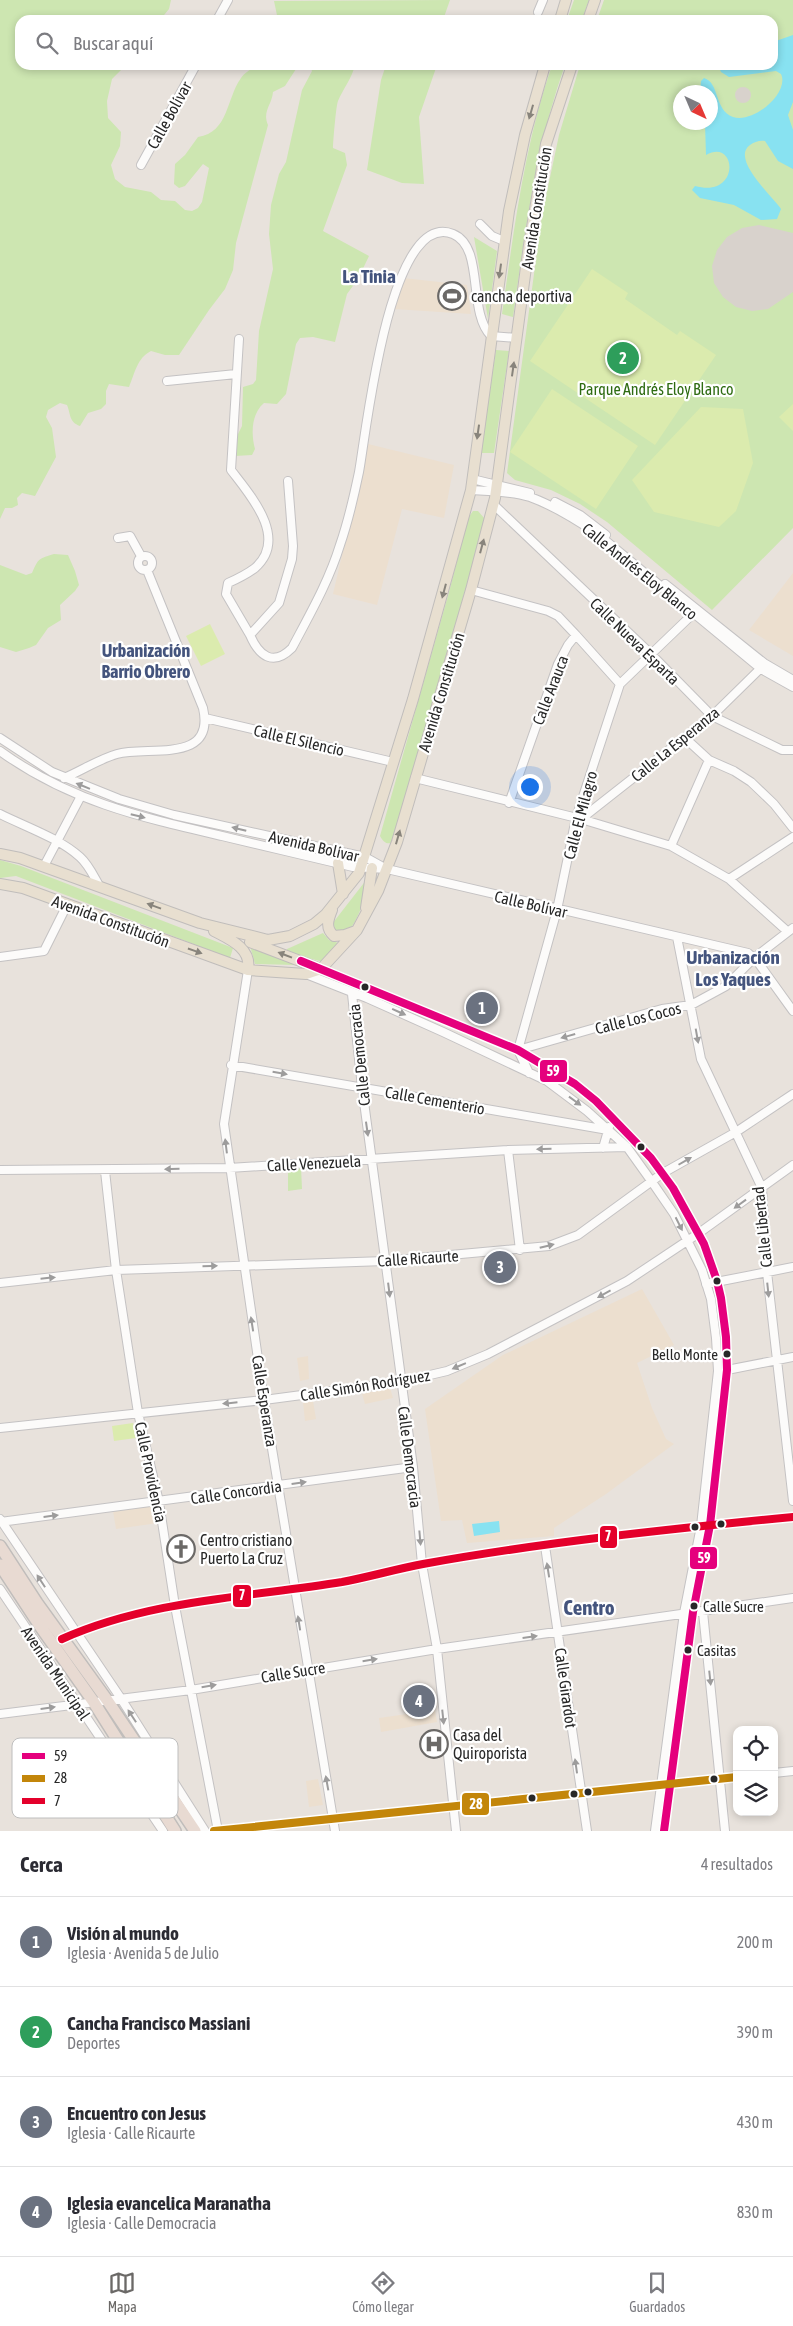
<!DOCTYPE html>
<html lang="es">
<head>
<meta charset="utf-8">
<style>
	body { margin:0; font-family:"Asap Condensed",sans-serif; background:#f2f2f3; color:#2b2b33 }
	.controls { position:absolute; right:15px; bottom:15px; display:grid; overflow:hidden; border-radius:10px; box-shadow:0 2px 8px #0003 }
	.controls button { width:45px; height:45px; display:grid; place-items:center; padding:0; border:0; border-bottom:1px solid #e1e1e2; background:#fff; color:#2b2b33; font:25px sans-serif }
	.compass { position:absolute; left:673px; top:85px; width:45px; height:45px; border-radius:50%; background:#fff; box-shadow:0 2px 8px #0003; rotate:136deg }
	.you { position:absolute; left:529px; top:786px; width:18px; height:18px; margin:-12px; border:4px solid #fff; border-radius:50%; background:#1a73e8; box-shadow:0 0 0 8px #1a73e833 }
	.badge { display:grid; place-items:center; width:32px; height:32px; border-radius:50%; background:#6b6967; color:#fff; font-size:16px; font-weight:700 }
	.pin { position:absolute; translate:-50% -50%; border:2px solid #fff; box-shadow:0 1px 5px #0006 }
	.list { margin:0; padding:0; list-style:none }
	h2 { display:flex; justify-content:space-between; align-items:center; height:65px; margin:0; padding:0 20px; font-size:21px }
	h2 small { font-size:16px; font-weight:400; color:#7c7c81 }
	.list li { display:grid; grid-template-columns:32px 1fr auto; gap:15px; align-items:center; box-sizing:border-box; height:90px; padding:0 20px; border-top:1px solid #e1e1e2 }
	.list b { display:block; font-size:19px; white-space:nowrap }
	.list p { margin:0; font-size:16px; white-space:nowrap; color:#7c7c81 }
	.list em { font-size:16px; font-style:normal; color:#7c7c81 }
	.icon { flex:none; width:28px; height:28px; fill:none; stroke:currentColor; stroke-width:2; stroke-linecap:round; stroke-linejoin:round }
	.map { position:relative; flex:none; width:793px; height:1831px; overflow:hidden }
	.search { position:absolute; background:#fff; box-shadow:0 2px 8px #0003; left:15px; right:15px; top:15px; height:55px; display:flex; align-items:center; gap:12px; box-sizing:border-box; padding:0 18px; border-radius:15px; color:#7c7c81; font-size:19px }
	.sheet { height:425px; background:#fff }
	nav { display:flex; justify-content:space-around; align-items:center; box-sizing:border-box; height:70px; border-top:1px solid #e1e1e2; background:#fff; font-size:14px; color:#7c7c81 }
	nav a { display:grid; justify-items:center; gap:2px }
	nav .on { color:#6b6967 }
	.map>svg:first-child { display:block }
</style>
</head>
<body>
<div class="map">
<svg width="793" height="1831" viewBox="0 0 793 1831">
	<rect width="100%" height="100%" fill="#e8e2dc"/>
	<path fill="#ecdfcf" d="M403 278 467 285 471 314 394 309Z
		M368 444 454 465 444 518 402 509 377 605 333 594Z
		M793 573V656L749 630Z
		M642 1289 674 1345 637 1363 652 1408 666 1439 674 1444 606 1494 554 1528V1536L467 1543 462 1520 441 1521 425 1409 503 1355Z
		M308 1356 309 1379 300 1381 297 1358Z
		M390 1388 393 1398 365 1404 362 1394Z
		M313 1401 316 1419 305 1421 303 1402Z
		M154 1506 158 1523 116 1529 113 1511Z
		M435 1710 437 1722 381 1732 379 1718Z
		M318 1779 323 1805 309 1807 306 1781Z"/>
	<path fill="#cde6b1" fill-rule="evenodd" d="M0 0H171L169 9 160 20H20V65H126L112 79 107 101 108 118 121 132 120 146 111 165 115 179 125 187 151 192 161 200 175 201 185 210 192 211 198 208 202 202 209 168 203 164 185 186 179 188 174 184 175 164 185 155 198 137C229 132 226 99 241 78 244 73 251 70 255 65H304L296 69 285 86 273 92C272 105 262 111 268 125L236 243 233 270 225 289 209 310 179 355H165L151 351C137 358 135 373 129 387L109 384 106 391V404L101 409 88 413 80 426C69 422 71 415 67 405L60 403 48 410 46 417 52 428 56 457 35 496 22 493 17 498 18 505 12 508H5L0 519Z
		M450 0 443 20H278L274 1Z
		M574 0H589L582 20H567Z
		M604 0H793V528L712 610 607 522 580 504 551 490 515 480 507 473 542 215 559 135 580 65H773V20H597ZM680 92H710V122H680Z
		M309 65H355C352 78 343 89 338 101 336 105 333 143 333 148L345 153 347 165 323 231 369 256 358 279 347 294 335 342 313 337 300 338 296 344 286 394 277 404 264 403C251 414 251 434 255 449L252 455 235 456 234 442 242 426 243 387 253 384 256 380 259 331 273 269 269 234 271 205 279 174 286 162 302 90 312 71Z
		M386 65H437L419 117 424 184 402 183 367 170 381 80Z
		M552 65H565C536 146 525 232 513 317L502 314C514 230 524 146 552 65Z
		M474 237 497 251 488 319Z
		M496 350 509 351 494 453H480Z
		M473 511H478L485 519 395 842C387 845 384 843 380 836L449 592 468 518Z
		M54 554 68 555 75 571 79 585 75 591 60 605 61 620 48 628 36 645 29 648 16 652 0 647V565L26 575 32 573C39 557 39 559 54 554Z
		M0 860 21 866 233 948 230 958 16 876 0 878Z
		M367 879C366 898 360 915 349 931L336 932 332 924Z
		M323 933 329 940 342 944 327 963 286 952 287 949Z
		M250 946 296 965 255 964Z
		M301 1167 302 1189 288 1191V1168Z"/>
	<path fill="#dbebae" d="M592 269 628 293 625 299 677 335 680 331 716 355 655 445 530 361Z
		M440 290 465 291 464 302 439 301Z
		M552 389 638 446 596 509 510 452Z
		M793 404V431L779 417Z
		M701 407 743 409 753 463 736 511 719 527 654 512 632 480Z
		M210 624 225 654 201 666 186 636Z
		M133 1423 136 1438 114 1441 112 1426Z"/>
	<path fill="#d8d2cc" d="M735 95a8 8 0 1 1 16 0a8 8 0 1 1-16 0Z
		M759 225 793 233V292L768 309 752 311 736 307 723 297 714 283 712 266 717 250 727 237 742 228Z"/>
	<path fill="#88e2f1" d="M793 35V102L788 115 793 130V169L778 161 765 141C760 140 754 142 750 145 730 159 774 198 781 209L777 219 761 220 734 205 700 198 692 190 695 186C741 199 737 137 706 155L705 123 710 122V92H700L701 81 704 78C720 83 714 110 733 117 753 124 790 93 781 74L776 71 729 77 721 72 718 65H773V42Z
		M499 1521 500 1532 474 1536 472 1524Z"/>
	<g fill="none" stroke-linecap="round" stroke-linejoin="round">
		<defs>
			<path id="minor" d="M538 12 543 0
				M217 20 228 0
				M141 165 196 65
				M480 224 492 236 504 241
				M239 339 231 470C250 495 289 538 255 568 247 574 237 579 228 583L226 594 250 635
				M167 381 236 374
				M472 479 530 493
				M288 481 293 546 292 559 279 603 250 635C259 656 273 667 292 648 310 614 329 581 340 545 348 522 354 496 359 472 366 435 389 208 453 234 485 247 467 312 491 336L517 338
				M471 490C490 491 511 491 530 497 555 506 577 520 599 535L761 669 793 687
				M555 502 580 515 606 535
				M493 504 652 655 712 716 782 750H793
				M118 538 130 536 141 556
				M138 563a7 7 0 1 1 14 0a7 7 0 1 1-14 0Z
				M665 584 764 663 793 680
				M471 590 548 611 558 616 576 635 568 645 558 664 509 803
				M576 635 620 684
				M205 718 393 762
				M0 738 52 772 119 799 174 815 365 857 383 867
				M685 738 709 760 734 771 751 782 774 804 793 828
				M0 751C69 801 140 817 222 836 266 846 309 857 353 867L387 869 748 953 757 961 793 1011
				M64 778C81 771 99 759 117 754 147 745 216 765 203 708L147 570
				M415 778 581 819 671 846 729 879 787 931
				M0 814C26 827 59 838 80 857 89 865 94 877 100 887
				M581 819 712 716 763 666
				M671 846 709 760
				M44 866 81 796
				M729 879 793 837
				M677 937 701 1059 762 1188 767 1272 793 1501
				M0 957 44 951 67 905
				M321 969 518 1050 575 1084 596 1101 651 1158 673 1188 704 1244 717 1281 721 1298 726 1337 727 1370 710 1525 693 1612 664 1831
				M248 970 224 1124 264 1400 335 1831
				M306 974 367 998 443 1032 547 1081 587 1111 627 1147 652 1182 674 1214 702 1270 711 1299 716 1338 718 1371 701 1526 684 1613 655 1831
				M352 994 362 1087 413 1467 422 1564 437 1649 456 1831
				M518 1050 557 910 576 818 620 684 697 610
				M518 1050 662 1009 691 1005 726 986 754 958 793 928
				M518 1050 529 1073
				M231 1065 608 1130
				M603 1148 609 1127
				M508 1150 520 1250
				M0 1170 229 1168 508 1150 627 1147
				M105 1171 116 1270 138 1413 159 1502 175 1606 218 1831
				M0 1283 116 1270 385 1261 549 1246 578 1235 663 1173 736 1132 793 1094
				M706 1284 793 1267
				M727 1370 793 1357
				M0 1428 264 1400 400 1382 447 1371 488 1354 627 1281 699 1233 793 1165
				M0 1519 120 1697 205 1831
				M0 1522 413 1467
				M545 1546 587 1831
				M0 1589 163 1831
				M703 1612 725 1831
				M62 1639C149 1600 249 1597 342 1582 369 1577 396 1569 423 1564 545 1542 669 1529 793 1517
				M0 1714 191 1690 437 1649 793 1598
				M774 1773 793 1771
				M214 1831 737 1777"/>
			<path id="major" d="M560 20 566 0
				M588 20 595 0
				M0 854 20 858 200 923 268 940 290 936 314 924 326 914 359 873 413 699 471 490 509 211 525 135 545 65
				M338 863 343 894
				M0 884 23 888 248 970 306 974 321 969 357 930 378 891 397 842 471 590 495 498 529 245 546 144 572 65
				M366 908 372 868
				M332 910C328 920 325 928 334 936L345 935 356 931
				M214 931C229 939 252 948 248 970
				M250 942 321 969"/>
			<path id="highway" d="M0 1546 37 1603 107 1700 195 1831
				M0 1565 40 1626 93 1701 175 1831"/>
		</defs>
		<use href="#minor" stroke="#c4c2c3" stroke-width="10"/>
		<use href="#major" stroke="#c0bdbb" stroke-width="12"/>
		<use href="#highway" stroke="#c0bdbb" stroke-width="14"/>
		<use href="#minor" stroke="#fcfbfa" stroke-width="8"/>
		<use href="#major" stroke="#e8dfd0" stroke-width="10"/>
		<use href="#highway" stroke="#e8dad2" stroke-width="11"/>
		<defs>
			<path id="bus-1" d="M301 961 518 1050 575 1084 596 1101 651 1158 673 1188 704 1244 717 1281 721 1298 726 1337 727 1370 710 1525 693 1612 664 1831"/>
			<path id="bus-2" d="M214 1831 737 1777"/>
			<path id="bus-3" d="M62 1639C149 1600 249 1597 342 1582 369 1577 396 1569 423 1564 545 1542 669 1529 793 1517"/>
		</defs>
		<use href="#bus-1" stroke="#fff" stroke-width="11"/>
		<use href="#bus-2" stroke="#fff" stroke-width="11"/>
		<use href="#bus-3" stroke="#fff" stroke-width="11"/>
		<use href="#bus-1" stroke="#e5007d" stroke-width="8"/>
		<use href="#bus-2" stroke="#c3860a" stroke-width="8"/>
		<use href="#bus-3" stroke="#e4002b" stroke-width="8"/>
	</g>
	<defs><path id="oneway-solid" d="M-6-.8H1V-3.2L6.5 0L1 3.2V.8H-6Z" transform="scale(1.25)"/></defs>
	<g fill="#88847c">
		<use href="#oneway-solid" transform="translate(531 112) rotate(106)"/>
		<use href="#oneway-solid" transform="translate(500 271) rotate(98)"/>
		<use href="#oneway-solid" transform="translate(513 369) rotate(-82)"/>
		<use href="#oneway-solid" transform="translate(478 432) rotate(98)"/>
		<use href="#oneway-solid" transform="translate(482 546) rotate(-75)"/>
		<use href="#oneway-solid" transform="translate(444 591) rotate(105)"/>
		<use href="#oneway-solid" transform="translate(398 837) rotate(-74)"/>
		<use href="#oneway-solid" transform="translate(154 906) rotate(-160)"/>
		<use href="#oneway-solid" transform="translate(195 951) rotate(19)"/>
		<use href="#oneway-solid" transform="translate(285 955) rotate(-159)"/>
	</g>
	<g fill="#9d9c9c">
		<use href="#oneway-solid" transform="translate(83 786) rotate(-158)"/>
		<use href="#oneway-solid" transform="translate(138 816) rotate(14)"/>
		<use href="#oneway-solid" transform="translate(239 829) rotate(-166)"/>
		<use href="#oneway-solid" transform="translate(399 1012) rotate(24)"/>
		<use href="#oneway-solid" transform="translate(568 1036) rotate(164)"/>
		<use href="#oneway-solid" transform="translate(697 1036) rotate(80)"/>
		<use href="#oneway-solid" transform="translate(280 1073) rotate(10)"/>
		<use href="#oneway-solid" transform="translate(575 1101) rotate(36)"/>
		<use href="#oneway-solid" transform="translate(367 1129) rotate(82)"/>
		<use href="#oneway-solid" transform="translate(226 1146) rotate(-97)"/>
		<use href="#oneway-solid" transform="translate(544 1149) rotate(179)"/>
		<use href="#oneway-solid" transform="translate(685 1161) rotate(-30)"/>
		<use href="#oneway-solid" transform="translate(172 1169) rotate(179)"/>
		<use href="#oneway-solid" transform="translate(740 1204) rotate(144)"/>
		<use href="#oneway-solid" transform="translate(679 1224) rotate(63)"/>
		<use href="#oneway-solid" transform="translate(547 1246) rotate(-14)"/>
		<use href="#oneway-solid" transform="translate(210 1266) rotate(-2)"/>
		<use href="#oneway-solid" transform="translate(48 1278) rotate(-6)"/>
		<use href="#oneway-solid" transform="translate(389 1290) rotate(83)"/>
		<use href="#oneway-solid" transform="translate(768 1290) rotate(84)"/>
		<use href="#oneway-solid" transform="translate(604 1294) rotate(151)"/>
		<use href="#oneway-solid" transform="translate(252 1324) rotate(-99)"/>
		<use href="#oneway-solid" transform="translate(459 1366) rotate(157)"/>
		<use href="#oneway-solid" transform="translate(230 1403) rotate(174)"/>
		<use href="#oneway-solid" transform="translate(299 1483) rotate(-8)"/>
		<use href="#oneway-solid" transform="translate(51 1516) rotate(-7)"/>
		<use href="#oneway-solid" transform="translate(420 1538) rotate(85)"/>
		<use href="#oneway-solid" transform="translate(548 1570) rotate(-99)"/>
		<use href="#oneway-solid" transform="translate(41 1581) rotate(-123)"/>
		<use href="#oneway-solid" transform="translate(299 1623) rotate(-99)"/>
		<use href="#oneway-solid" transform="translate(530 1637) rotate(-8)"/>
		<use href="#oneway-solid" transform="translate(370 1660) rotate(-9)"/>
		<use href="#oneway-solid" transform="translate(710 1678) rotate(84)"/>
		<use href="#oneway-solid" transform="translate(209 1686) rotate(-10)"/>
		<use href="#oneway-solid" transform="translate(48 1708) rotate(-8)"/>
		<use href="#oneway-solid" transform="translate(132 1716) rotate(-123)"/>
		<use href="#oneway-solid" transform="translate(443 1717) rotate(84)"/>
		<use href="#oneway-solid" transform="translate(576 1766) rotate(-98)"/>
		<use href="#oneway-solid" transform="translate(327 1783) rotate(-100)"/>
	</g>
	<defs>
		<symbol id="stadium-ring" viewBox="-11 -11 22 22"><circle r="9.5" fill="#fff" stroke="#6b6967" stroke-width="1.5"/><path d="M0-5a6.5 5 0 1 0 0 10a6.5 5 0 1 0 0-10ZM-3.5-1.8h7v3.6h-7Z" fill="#6b6967"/></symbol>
		<symbol id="church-ring" viewBox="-11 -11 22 22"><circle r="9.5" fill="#fff" stroke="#6b6967" stroke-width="1.5"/><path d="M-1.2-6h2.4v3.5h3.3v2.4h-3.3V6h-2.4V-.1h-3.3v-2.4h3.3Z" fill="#6b6967"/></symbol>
		<symbol id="hospital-ring" viewBox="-11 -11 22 22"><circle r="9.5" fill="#fff" stroke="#6b6967" stroke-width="1.5"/><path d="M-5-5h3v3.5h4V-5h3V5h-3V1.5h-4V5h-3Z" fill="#6b6967"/></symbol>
	</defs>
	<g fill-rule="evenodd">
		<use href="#stadium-ring" x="436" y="280" width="32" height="32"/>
		<use href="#church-ring" x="165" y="1533" width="32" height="32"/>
		<use href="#hospital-ring" x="418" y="1728" width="32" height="32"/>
	</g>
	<g fill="#282828" stroke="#fff" stroke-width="2">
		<circle cx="365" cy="987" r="4.5"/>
		<circle cx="641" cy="1147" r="4.5"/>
		<circle cx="717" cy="1281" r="4.5"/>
		<circle cx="727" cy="1354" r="4.5"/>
		<circle cx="721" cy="1524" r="4.5"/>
		<circle cx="695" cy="1527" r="4.5"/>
		<circle cx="694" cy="1606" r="4.5"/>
		<circle cx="688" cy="1650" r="4.5"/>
		<circle cx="714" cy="1779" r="4.5"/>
		<circle cx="588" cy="1792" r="4.5"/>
		<circle cx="574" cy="1794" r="4.5"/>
		<circle cx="532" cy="1798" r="4.5"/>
	</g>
	<g text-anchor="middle" stroke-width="4.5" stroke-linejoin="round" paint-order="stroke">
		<g font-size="15" fill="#282828" stroke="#fff" text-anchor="start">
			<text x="718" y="1360" text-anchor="end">Bello Monte</text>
			<text x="703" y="1612">Calle Sucre</text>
			<text x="697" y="1656">Casitas</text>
		</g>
		<g font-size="16" fill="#282828" stroke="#fff">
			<text transform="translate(169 115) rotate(-61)" y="6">Calle Bolívar</text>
			<text transform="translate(536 208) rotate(-81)" y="6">Avenida Constitución</text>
			<text transform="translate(640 571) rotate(39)" y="6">Calle Andrés Eloy Blanco</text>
			<text transform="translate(635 641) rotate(44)" y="6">Calle Nueva Esparta</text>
			<text transform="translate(550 690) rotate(-69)" y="6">Calle Arauca</text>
			<text transform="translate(441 692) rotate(-73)" y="6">Avenida Constitución</text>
			<text transform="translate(299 740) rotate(13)" y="6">Calle El Silencio</text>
			<text transform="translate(675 744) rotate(-39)" y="6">Calle La Esperanza</text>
			<text transform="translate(580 815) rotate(-75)" y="6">Calle El Milagro</text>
			<text transform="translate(314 846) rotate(13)" y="6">Avenida Bolívar</text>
			<text transform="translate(531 904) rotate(13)" y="6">Calle Bolívar</text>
			<text transform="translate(111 921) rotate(20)" y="6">Avenida Constitución</text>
			<text transform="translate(638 1018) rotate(-14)" y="6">Calle Los Cocos</text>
			<text transform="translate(359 1055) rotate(-96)" y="6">Calle Democracia</text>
			<text transform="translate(435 1100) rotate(10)" y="6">Calle Cementerio</text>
			<text transform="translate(314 1163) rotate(-3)" y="6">Calle Venezuela</text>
			<text transform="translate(762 1227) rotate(-96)" y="6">Calle Libertad</text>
			<text transform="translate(418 1258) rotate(-4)" y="6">Calle Ricaurte</text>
			<text transform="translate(365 1385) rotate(-9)" y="6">Calle Simón Rodríguez</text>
			<text transform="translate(265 1401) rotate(81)" y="6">Calle Esperanza</text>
			<text transform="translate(410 1457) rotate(83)" y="6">Calle Democracia</text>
			<text transform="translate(151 1472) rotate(78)" y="6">Calle Providencia</text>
			<text transform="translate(236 1492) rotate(-8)" y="6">Calle Concordia</text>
			<text transform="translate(293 1672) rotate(-9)" y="6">Calle Sucre</text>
			<text transform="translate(56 1673) rotate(56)" y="6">Avenida Municipal</text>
			<text transform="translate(566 1688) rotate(82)" y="6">Calle Girardot</text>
		</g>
		<g font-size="16" fill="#282828" stroke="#fff" text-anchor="start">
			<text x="471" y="302">cancha deportiva</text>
			<text x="200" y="1546">Centro cristiano<tspan x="200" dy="18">Puerto La Cruz</tspan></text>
			<text x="453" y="1741">Casa del<tspan x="453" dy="18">Quiroporista</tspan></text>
		</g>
		<g font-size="16" fill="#2e6b12" stroke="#fff">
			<text x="656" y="395">Parque Andrés Eloy Blanco</text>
		</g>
		<g font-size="18" font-weight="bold" fill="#44547d" stroke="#fff">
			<text x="146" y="657">Urbanización<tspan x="146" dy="21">Barrio Obrero</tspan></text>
		</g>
		<g font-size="19" font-weight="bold" fill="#44547d" stroke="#fff">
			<text x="369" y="283">La Tinia</text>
			<text x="733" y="964">Urbanización<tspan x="733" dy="22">Los Yaques</tspan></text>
		</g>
		<g font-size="21" font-weight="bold" fill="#44547d" stroke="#fff">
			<text x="589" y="1615">Centro</text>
		</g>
	</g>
	<rect x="12" y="1738" width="166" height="80" rx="8" fill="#fff" stroke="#bebebe" stroke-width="1"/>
	<rect x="22" y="1753" width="23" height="6" fill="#e5007d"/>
	<rect x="22" y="1775" width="23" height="7" fill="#c3860a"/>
	<rect x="22" y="1798" width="23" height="6" fill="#e4002b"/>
	<g font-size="14" fill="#282828">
		<text x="54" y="1761">59</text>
		<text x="54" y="1783">28</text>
		<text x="54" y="1806">7</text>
	</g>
	<g stroke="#fff" stroke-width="2">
		<rect x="539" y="1059" width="29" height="24" rx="5" fill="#e5007d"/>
		<rect x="599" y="1525" width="19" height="24" rx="5" fill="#e4002b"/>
		<rect x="689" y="1546" width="29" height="24" rx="5" fill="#e5007d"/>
		<rect x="232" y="1584" width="20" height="24" rx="5" fill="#e4002b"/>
		<rect x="461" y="1792" width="29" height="24" rx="5" fill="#c3860a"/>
	</g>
	<g font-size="14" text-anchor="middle" font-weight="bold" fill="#fff">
		<text x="553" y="1076">59</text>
		<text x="608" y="1541">7</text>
		<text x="704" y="1563">59</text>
		<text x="242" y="1600">7</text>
		<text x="476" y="1809">28</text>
	</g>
</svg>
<div class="controls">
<button><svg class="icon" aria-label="locate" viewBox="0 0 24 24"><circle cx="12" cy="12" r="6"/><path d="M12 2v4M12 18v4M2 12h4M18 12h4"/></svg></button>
<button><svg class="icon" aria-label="layers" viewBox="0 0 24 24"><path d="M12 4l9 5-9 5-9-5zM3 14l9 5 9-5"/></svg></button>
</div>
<svg class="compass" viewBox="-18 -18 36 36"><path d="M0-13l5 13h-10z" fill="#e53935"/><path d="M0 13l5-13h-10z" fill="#7c7c81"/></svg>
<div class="you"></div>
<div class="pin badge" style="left:482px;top:1008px;background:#6b7280">1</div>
<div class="pin badge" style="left:623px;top:358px;background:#2e9e5b">2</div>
<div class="pin badge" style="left:500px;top:1267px;background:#6b7280">3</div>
<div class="pin badge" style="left:419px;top:1701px;background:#6b7280">4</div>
<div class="search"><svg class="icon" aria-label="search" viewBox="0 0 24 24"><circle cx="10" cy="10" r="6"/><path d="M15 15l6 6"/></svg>Buscar aquí</div>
</div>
<section class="sheet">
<h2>Cerca<small>4 resultados</small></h2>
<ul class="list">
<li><span class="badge" style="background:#6b7280">1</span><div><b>Visión al mundo</b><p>Iglesia · Avenida 5 de Julio</p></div><em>200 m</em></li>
<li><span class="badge" style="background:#2e9e5b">2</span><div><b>Cancha Francisco Massiani</b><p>Deportes</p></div><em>390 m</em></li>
<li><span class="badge" style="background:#6b7280">3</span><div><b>Encuentro con Jesus</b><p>Iglesia · Calle Ricaurte</p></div><em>430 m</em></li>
<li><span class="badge" style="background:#6b7280">4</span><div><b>Iglesia evancelica Maranatha</b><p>Iglesia · Calle Democracia</p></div><em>830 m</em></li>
</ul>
</section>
<nav>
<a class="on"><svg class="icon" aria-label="map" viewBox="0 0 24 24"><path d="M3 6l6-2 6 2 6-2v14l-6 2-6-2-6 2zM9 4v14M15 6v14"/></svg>Mapa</a>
<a><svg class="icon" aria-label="directions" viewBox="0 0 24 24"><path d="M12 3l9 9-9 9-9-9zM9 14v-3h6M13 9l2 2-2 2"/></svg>Cómo llegar</a>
<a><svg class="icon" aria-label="saved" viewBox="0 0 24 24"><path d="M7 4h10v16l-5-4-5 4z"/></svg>Guardados</a>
</nav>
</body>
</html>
